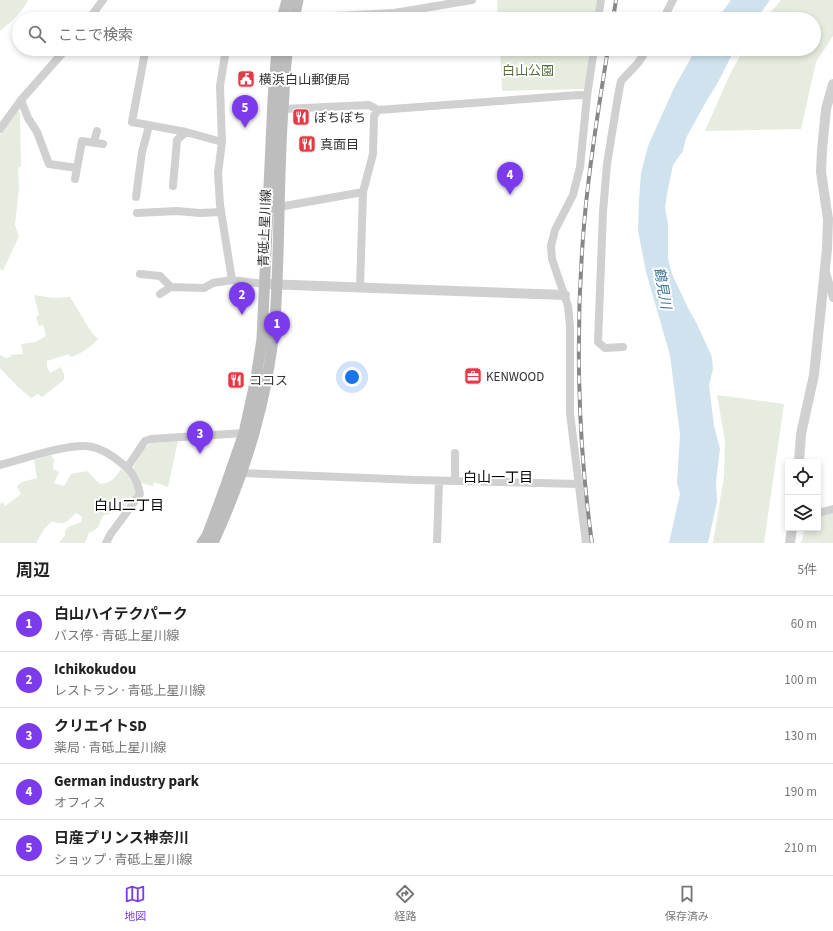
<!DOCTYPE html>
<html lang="ja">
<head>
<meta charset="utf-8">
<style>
	body { margin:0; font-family:"Source Sans 3","Noto Sans JP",sans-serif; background:#f2f2f2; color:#222 }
	.controls { position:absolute; right:12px; bottom:12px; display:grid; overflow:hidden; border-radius:4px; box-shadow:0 2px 6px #0003 }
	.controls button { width:36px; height:36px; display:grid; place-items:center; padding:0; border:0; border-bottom:1px solid #e0e0e0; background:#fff; color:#222; font:20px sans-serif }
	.you { position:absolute; left:352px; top:377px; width:14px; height:14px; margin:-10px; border:3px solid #fff; border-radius:50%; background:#1a73e8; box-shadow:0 0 0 6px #1a73e833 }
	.badge { display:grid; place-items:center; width:26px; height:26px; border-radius:50%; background:#7c3aed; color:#fff; font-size:13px; font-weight:700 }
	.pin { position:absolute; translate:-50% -33px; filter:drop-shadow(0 1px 2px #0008) }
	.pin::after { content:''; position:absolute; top:21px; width:14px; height:12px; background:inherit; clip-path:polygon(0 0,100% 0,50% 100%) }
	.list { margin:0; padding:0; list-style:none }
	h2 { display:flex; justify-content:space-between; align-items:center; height:52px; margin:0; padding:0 16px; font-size:17px }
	h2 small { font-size:13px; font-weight:400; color:#767676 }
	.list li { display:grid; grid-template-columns:26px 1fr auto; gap:12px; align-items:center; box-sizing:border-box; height:56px; padding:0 16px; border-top:1px solid #e0e0e0 }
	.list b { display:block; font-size:15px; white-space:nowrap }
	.list p { margin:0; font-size:13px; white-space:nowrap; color:#767676 }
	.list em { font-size:13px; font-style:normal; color:#767676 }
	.icon { flex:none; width:22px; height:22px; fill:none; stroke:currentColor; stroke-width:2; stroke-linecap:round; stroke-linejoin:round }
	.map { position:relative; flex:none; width:833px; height:543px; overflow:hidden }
	.search { position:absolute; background:#fff; box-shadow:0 2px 6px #0003; left:12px; right:12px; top:12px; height:44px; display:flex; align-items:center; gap:10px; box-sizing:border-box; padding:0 14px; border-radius:22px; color:#767676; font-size:15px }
	.sheet { height:332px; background:#fff }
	nav { display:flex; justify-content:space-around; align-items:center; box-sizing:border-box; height:56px; border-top:1px solid #e0e0e0; background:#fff; font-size:11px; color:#767676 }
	nav a { display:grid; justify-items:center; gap:2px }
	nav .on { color:#7c3aed }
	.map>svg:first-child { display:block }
</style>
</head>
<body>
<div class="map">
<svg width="833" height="543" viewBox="0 0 833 543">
	<rect width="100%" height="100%" fill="#fff"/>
	<path fill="#e6ecdf" d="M0 0H28C22 13 11 22 0 31Z
		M497 0H598L595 19H498Z
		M781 0H833V36L816 62 801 129 705 131 730 74 744 49H814V19H765Z
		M500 49H590L584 89 502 91Z
		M18 110 20 113 21 167H18L19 187 15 225 19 236 3 271 0 269V135L12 115Z
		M34 295 53 298 70 297 92 333 98 339C90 348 82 353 71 357L68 354 47 361V367L50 373 61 367 64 374V380L42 397 38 394 31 398 18 387 0 368V355L6 358 11 357V355L23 354 21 344 35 342 46 336 43 325 39 326 36 317 39 315Z
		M717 395 784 404 764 543H713L724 476 725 441Z
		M178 441 168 487 154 482 153 486 141 483 139 477 133 468 144 449 151 443Z
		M51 455 54 460 53 469 59 472 54 483 64 486 71 474 87 471 100 484C113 482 114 479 121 469 130 475 142 489 133 500 130 502 127 504 124 506L119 503C115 511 113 514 104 515 97 524 103 527 89 533L85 543H59L65 535V531L68 527 81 522 82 518 81 516 76 513C66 522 66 526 52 521L45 528 37 541V543H0V504L3 502 5 506 21 494 17 486 22 482 37 478 34 460Z
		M833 513V543H801L805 528H818V517Z"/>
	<path fill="#cfe2ee" d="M731 0H770L760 14 754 19H717Z
		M696 49H735L717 84 707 100 686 138 683 151 673 165 667 194 665 208 668 224V259L672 274 688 308 696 322 712 357 713 369 709 385 714 426 720 449 716 481 717 502 708 543H669L680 494 677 483 680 434 670 355 646 272 638 230 639 201 641 173 648 146 674 88Z"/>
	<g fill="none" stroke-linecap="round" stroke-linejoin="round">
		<path stroke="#d0d0d0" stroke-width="8" d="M294 18 394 13 472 0
			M89 19 103 0
			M598 19 601 0
			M663 19 673 0
			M226 49 220 86 222 142 218 173 220 205 232 280
			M145 52 132 122 186 132 222 142
			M21 100 28 118 37 132 49 164 77 168
			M283 109 369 105 378 110 579 95 587 96
			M0 129 21 100 66 49
			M94 142 97 131
			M75 179 82 141 103 144
			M173 186 177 140 186 132
			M136 197 142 152 149 126
			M279 207 363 192
			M137 213 177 211 200 213 221 212
			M826 272 833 298
			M140 274 160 276 171 287
			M360 287 363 192 373 154 374 116 378 110
			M160 294 171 287 204 288 213 283 232 280 265 284
			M623 347 605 348 598 342 603 212 607 164 618 96 621 81 638 63 647 49
			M0 465C24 459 59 446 84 446 97 446 109 453 120 462 132 471 137 479 140 494L110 535 106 543
			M127 468 145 441 151 439 244 433
			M242 473 416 480 579 484
			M455 481V453
			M818 513 833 509
			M437 543 439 481
			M586 543 570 413V327L568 306 552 259 551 246 555 230 573 195 580 167 587 96 594 49"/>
		<path stroke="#d0d0d0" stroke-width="10" d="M265 284 565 295
			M799 462 801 434 814 375 827 249 828 219 821 172 822 150 826 109 833 84
			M790 543 792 528"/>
		<path stroke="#bdbdbd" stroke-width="11" d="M282 19 287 0
			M294 19 298 0
			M202 543 207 536 222 496 244 433 256 378 262 339 273 100 277 49
			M213 543C246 470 268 400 275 320 280 250 278 179 283 109 285 89 284 69 288 49"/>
		<defs>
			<path id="rail" d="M613 19 616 0
				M592 543C577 437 575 321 585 214 590 159 599 104 608 49"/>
		</defs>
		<use href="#rail" stroke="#888" stroke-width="4"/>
		<use href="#rail" stroke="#fff" stroke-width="2.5" stroke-dasharray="8" stroke-linecap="butt"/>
	</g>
	<defs>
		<symbol id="civic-square" viewBox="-11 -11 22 22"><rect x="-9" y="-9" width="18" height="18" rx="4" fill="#e63946" stroke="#fff"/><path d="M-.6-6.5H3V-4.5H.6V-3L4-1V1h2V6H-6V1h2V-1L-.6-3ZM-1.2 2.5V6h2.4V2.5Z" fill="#fff"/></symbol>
		<symbol id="restaurant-square" viewBox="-11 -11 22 22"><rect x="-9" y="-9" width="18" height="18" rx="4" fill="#e63946" stroke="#fff"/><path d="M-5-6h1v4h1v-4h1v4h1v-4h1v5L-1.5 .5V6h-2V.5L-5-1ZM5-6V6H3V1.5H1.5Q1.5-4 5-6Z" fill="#fff"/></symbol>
		<symbol id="office-square" viewBox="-11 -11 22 22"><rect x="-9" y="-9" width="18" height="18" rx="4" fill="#e63946" stroke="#fff"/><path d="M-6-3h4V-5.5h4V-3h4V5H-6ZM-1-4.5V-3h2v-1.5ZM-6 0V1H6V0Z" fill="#fff"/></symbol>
	</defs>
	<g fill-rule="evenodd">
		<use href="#civic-square" x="236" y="69" width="20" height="20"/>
		<use href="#restaurant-square" x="291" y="107" width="20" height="20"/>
		<use href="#restaurant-square" x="297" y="134" width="20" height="20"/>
		<use href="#office-square" x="463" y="366" width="20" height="20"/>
		<use href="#restaurant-square" x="226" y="370" width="20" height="20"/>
	</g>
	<g text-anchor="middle" stroke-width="4" stroke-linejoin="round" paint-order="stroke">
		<g font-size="13" fill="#56703f" stroke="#fff">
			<text x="528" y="75">白山公園</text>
		</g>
		<g font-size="13" fill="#333" stroke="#fff" text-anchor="start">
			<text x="259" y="84">横浜白山郵便局</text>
			<text x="314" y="122">ぼちぼち</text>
			<text x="320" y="149">真面目</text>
			<text x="486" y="381">KENWOOD</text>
			<text x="249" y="385">ココス</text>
		</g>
		<g font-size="13" fill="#333" stroke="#fff">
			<text transform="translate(264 228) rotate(-88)" y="5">青砥上星川線</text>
		</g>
		<g font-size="14" font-style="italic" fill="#3f7597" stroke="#fff">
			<text transform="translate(663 288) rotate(80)" y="5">鶴見川</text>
		</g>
		<g font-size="14" fill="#000" stroke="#fff">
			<text x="498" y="482">白山一丁目</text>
			<text x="129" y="510">白山二丁目</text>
		</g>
	</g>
</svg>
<div class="controls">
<button><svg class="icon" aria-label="locate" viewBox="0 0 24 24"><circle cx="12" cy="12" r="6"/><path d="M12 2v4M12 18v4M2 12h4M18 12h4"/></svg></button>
<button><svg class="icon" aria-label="layers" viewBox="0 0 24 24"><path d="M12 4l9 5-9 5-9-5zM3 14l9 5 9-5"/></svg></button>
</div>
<div class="you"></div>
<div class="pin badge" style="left:277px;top:344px">1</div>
<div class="pin badge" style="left:242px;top:315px">2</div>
<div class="pin badge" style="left:200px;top:454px">3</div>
<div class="pin badge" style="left:510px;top:195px">4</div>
<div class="pin badge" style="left:245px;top:128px">5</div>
<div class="search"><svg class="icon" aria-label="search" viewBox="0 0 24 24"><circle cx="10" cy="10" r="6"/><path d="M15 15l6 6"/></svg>ここで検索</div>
</div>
<section class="sheet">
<h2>周辺<small>5件</small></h2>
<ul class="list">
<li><span class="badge">1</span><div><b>白山ハイテクパーク</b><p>バス停 · 青砥上星川線</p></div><em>60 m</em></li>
<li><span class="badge">2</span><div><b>Ichikokudou</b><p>レストラン · 青砥上星川線</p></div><em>100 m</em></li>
<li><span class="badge">3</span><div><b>クリエイトSD</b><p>薬局 · 青砥上星川線</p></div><em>130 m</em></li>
<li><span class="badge">4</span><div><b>German industry park</b><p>オフィス</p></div><em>190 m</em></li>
<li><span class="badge">5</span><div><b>日産プリンス神奈川</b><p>ショップ · 青砥上星川線</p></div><em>210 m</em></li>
</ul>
</section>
<nav>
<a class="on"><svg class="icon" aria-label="map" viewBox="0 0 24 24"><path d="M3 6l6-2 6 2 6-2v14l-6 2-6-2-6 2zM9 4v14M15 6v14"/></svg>地図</a>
<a><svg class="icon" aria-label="directions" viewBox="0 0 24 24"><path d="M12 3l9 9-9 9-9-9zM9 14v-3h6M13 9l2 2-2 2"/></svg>経路</a>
<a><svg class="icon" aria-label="saved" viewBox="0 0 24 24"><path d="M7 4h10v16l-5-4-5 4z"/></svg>保存済み</a>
</nav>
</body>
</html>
